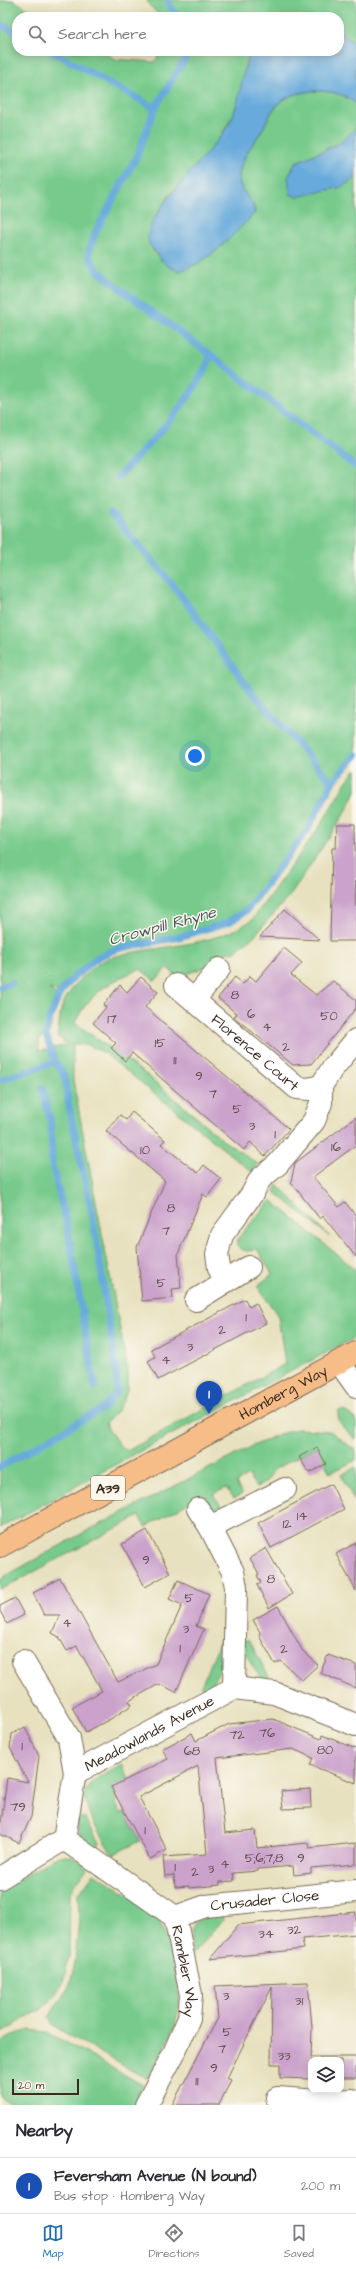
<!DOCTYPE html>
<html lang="en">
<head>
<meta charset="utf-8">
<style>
	body { margin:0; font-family:"Architects Daughter",sans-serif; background:#f2f2f3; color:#2b2b33 }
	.controls { position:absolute; right:12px; bottom:12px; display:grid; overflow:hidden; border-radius:8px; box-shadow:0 2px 10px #0003 }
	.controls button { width:36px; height:36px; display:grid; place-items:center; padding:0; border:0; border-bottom:1px solid #e1e1e2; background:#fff; color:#2b2b33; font:20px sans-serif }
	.scale { position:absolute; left:12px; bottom:10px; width:67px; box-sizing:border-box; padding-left:4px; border:2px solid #3b2a1e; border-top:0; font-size:11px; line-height:14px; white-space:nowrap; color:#3b2a1e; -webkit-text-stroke:3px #fbf7ec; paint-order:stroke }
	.you { position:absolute; left:195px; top:756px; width:14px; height:14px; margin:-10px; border:3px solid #fff; border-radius:50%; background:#1a73e8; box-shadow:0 0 0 6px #1a73e833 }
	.badge { display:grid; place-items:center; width:26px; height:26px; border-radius:50%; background:#1f6fb2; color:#fff; font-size:13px; font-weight:700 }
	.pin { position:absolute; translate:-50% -33px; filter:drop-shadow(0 1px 2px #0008) }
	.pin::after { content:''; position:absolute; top:21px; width:14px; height:12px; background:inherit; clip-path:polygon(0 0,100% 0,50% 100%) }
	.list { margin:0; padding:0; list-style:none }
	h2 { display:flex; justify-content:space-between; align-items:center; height:52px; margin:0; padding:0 16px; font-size:17px }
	h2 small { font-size:13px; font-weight:400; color:#7c7c81 }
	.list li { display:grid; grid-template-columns:26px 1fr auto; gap:12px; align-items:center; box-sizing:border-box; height:56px; padding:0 16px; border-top:1px solid #e1e1e2 }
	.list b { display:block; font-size:15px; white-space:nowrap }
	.list p { margin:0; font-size:13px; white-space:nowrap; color:#7c7c81 }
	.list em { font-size:13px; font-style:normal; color:#7c7c81 }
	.icon { flex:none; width:22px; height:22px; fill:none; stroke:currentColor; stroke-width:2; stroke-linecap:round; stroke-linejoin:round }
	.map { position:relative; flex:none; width:356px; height:2105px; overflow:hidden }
	.search { position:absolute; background:#fff; box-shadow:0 2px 10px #0003; left:12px; right:12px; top:12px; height:44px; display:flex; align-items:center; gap:10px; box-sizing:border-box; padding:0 14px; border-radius:16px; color:#7c7c81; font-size:15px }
	.sheet { height:108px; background:#fff }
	nav { display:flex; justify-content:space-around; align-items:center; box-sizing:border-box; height:56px; border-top:1px solid #e1e1e2; background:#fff; font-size:11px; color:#7c7c81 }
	nav a { display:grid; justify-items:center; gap:2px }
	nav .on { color:#1f6fb2 }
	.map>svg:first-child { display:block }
</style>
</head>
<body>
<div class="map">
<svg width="356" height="2105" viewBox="0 0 356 2105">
	<rect width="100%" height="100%" fill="#fbf7ec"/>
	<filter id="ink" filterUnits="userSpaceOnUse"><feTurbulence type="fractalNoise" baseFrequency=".025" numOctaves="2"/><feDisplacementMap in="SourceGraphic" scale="8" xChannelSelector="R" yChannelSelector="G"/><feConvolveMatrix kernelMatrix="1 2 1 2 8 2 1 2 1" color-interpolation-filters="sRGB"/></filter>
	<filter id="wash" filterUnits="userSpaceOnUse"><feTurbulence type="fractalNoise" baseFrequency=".012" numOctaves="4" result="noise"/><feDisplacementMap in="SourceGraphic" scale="16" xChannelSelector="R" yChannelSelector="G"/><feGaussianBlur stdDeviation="0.9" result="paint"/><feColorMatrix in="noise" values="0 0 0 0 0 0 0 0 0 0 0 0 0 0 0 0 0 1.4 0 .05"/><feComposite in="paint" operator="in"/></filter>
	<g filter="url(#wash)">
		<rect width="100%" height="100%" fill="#e8e1bf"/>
		<path fill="#77ca8c" stroke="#597a55" d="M0 0H13L42 17H17V51H101L115 59 155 62 161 51H252L245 64 242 88 235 112 217 142 168 197 152 249 160 259 179 271C212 261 231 236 255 213 255 199 238 193 239 176 241 157 253 145 262 130 267 121 271 111 278 104 294 87 342 86 356 105V128C340 146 317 153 296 162L354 179 356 178V755L332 783 308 829 247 910 229 922 179 937 116 949 98 957 75 976 60 993 49 989 58 997 52 1009 46 1035 39 1040V1051L67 1045 73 1046V1080L128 1371C130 1394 121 1408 105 1424L120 1446 127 1451 285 1364 278 1316 257 1286 272 1274 257 1249C248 1252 243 1252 237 1245L238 1238 271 1200 356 1270V1337L129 1457 0 1528Z
			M148 0H356V45L339 30V17H161L148 4Z
			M356 769V791L348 808 292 893 254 936 235 951 225 953 211 965 178 977 167 968 155 981 140 969C111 981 89 993 75 1023L147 1075 224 1141 258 1164 252 1172 103 1052 87 1045 64 1043 62 1038H58C59 1027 59 1012 64 1002 70 988 94 963 109 958 158 944 209 949 252 920L320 826 346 782Z
			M277 1184 330 1237 275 1192Z
			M343 1410 356 1419V1439C347 1431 337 1425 338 1411Z
			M298 1429 330 1431 356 1451V1460L330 1473 316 1447 275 1469 265 1483 256 1487 248 1475 236 1483 242 1494 234 1498 226 1488 213 1494 221 1506 213 1509 203 1495 145 1527 139 1516 0 1590V1579L83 1533 251 1447 279 1434Z
			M356 1467V1504L341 1475Z
			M221 1639 225 1640C225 1661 220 1677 204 1691L201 1686Z
			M243 1640H249L269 1677 265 1682C254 1672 245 1654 243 1640Z
			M122 1765 129 1778 111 1788 118 1800 115 1802 121 1813 124 1812 140 1841 114 1854 110 1851C101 1835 75 1800 90 1784 98 1775 112 1770 122 1765Z
			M76 1818 86 1819 99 1843 96 1849 79 1834Z
			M64 1855 72 1857 88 1867 76 1883 70 1894 69 1958 63 1981 54 1997 42 2009 0 2033V1891L52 1859Z
			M94 1873C109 1883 145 1903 154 1914 169 1932 183 1990 178 2013 174 2036 158 2058 147 2079L53 2026 49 2017 70 1985 75 1962 79 1918 78 1895Z
			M222 1914 223 1920 192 1955C188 1924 191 1918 222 1914Z
			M30 2030 47 2032 143 2085 138 2095 140 2097 136 2105H15L0 2098V2042L12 2035Z"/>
		<path fill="#68aadc" stroke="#526a7d" d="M339 30 356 45V105C342 86 294 87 278 104 271 111 267 121 262 130 253 145 241 157 239 176 238 193 255 199 255 213 231 236 212 261 179 271 169 268 164 264 158 255 154 249 150 248 148 240 144 214 211 153 226 129 243 102 238 77 252 51H339Z
			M356 128V178L341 187 297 197 290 194 288 177 296 162 339 144Z"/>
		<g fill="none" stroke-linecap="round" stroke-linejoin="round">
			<path stroke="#68aadc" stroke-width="7" d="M168 0 170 6 178 17
				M0 24 17 33
				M51 51 155 108
				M190 51 155 108 137 156 96 231 88 254 96 269 118 287 211 355 356 467
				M117 478C151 440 193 403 211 355
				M111 513 172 584 251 691 332 783
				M0 987 12 983
				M0 1080 55 1062 46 1035 49 1020 60 993 75 976 98 957 116 949 179 937 229 922 247 910 308 829 332 783 356 755
				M42 1088 51 1123 52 1165 67 1225 95 1387
				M0 1467 105 1407 117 1391 116 1367 92 1213 70 1112 64 1075 55 1062"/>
		</g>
		<g id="blocks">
			<path fill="#caa2cc" d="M337 824H355L356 941H330L332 848H336Z
				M285 909 320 940 260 937Z
				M284 948 302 963 291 975 316 995 333 981 356 1000V1008L311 1064 293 1065 234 1017 237 1014 218 998 235 977 243 984 250 976 256 981Z
				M141 977 158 992 145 1007 289 1129 265 1156 250 1142 244 1150 132 1053 125 1061 111 1048 116 1043 93 1023 106 1007 103 1005 120 985 127 992Z
				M132 1112 165 1140 161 1144 198 1173 204 1165 221 1179 207 1197 203 1194 178 1254 181 1288 172 1289 173 1298 142 1301 137 1247 165 1181 106 1131 120 1115 126 1120Z
				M356 1117V1145L313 1177 339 1207 345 1202 356 1216V1257L323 1216 320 1219 291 1182 295 1163Z
				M245 1299 249 1307 256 1303 266 1323 158 1380 148 1361 155 1357 151 1349Z
				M317 1447 326 1464 309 1473 299 1457Z
				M331 1484 344 1509 271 1548 258 1523Z
				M147 1530 170 1573 145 1587 122 1544Z
				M356 1543V1591L336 1554Z
				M266 1548 292 1594 269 1608 257 1585 261 1583 257 1575 259 1574 250 1558Z
				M60 1578 118 1682 156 1664 182 1605 169 1599 178 1580 209 1594 196 1626 204 1629 176 1692 159 1684 129 1701 132 1705 112 1718 86 1732 72 1707 102 1691 77 1646 67 1651 59 1637 52 1633 60 1615H44L33 1593Z
				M15 1598 24 1615 7 1624 0 1611V1606Z
				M278 1606 302 1650 318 1665 302 1680 281 1661 275 1664 259 1636 260 1632 253 1620Z
				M328 1655 356 1665V1688L320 1673Z
				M273 1719 321 1739 322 1735 356 1749V1783L310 1765 313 1758 293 1749 217 1758 225 1833 255 1830 257 1848 308 1843 309 1848 356 1843V1864L311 1868V1873L294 1875 293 1866 258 1869V1871L233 1873 234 1881 220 1882V1885L189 1888V1886L175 1887 174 1875 165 1876 163 1857 207 1854 198 1766 139 1797 167 1850 150 1859 111 1787 168 1759 162 1749 192 1733 196 1741 229 1724Z
				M25 1727 39 1756 31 1817 19 1843 0 1834V1830L7 1778 28 1782 10 1748 12 1734Z
				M310 1789 311 1808 283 1809 281 1791Z
				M356 1912V1934L302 1939 304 1949 210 1959 238 1925Z
				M308 1982 312 2027 311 2057H356V2078H341V2060H311V2079L280 2078V2064H271L272 1987 227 2078 231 2080 219 2105H172L218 2018 215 1986Z"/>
		</g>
	</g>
	<g filter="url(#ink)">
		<use href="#blocks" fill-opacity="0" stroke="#786a56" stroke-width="1"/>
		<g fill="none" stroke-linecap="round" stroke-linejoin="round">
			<defs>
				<g id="minor">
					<path id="s1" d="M176 985 297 1088 309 1089 321 1086"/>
					<path d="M194 1000 219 969"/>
					<path d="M225 1281 219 1268 217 1254 222 1235 252 1194 260 1179 278 1164 314 1121 321 1103V1086L332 1069 356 1040"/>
					<path d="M196 1300 249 1267"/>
					<path d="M339 1362 356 1386"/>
					<path d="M198 1509 210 1527"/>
					<path d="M23 1661 69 1738 75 1773"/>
					<path d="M234 1688 236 1587 233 1572 210 1527 285 1489"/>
					<path id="s2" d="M64 1839 175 1917 191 1995 189 2018 174 2053 146 2105"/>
					<path id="s3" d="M0 1878 64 1839 75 1773 234 1688 274 1693 356 1725"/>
					<path id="s4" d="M175 1917 206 1906 356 1891"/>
					<path d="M277 2098 319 2101 318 2105"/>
					<path d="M319 2101 352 2100"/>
				</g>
				<g id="major">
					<path id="s5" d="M0 1546 356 1353"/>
				</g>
			</defs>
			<use href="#minor" stroke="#786a56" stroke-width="24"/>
			<use href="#major" stroke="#786a56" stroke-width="24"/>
			<use href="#minor" stroke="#fff" stroke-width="22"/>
			<use href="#major" stroke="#f7bd88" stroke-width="22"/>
		</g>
	</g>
	<g text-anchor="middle" stroke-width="3" stroke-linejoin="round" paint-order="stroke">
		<g font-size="13" fill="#5f484a">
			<text x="235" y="999">8</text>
			<text x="251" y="1018">6</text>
			<text x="329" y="1020">50</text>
			<text x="112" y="1023">17</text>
			<text x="267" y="1031">4</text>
			<text x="160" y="1047">15</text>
			<text x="286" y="1051">2</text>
			<text x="175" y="1064">11</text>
			<text x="199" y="1080">9</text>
			<text x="213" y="1098">7</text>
			<text x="237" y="1113">5</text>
			<text x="252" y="1130">3</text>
			<text x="275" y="1138">1</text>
			<text x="336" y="1151">16</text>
			<text x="145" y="1154">10</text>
			<text x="171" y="1212">8</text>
			<text x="166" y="1235">7</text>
			<text x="161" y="1287">5</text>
			<text x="246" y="1321">1</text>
			<text x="222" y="1334">2</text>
			<text x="190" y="1351">3</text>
			<text x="166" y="1364">4</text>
			<text x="302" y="1520">14</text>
			<text x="287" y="1528">12</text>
			<text x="146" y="1564">9</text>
			<text x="271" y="1583">8</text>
			<text x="189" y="1602">5</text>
			<text x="67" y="1627">4</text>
			<text x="186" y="1633">3</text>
			<text x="180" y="1652">1</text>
			<text x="284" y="1653">2</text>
			<text x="267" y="1737">76</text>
			<text x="237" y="1739">72</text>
			<text x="22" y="1750">1</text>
			<text x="325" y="1754">80</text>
			<text x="192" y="1755">68</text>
			<text x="18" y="1811">79</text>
			<text x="145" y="1834">1</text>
			<text x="264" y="1862">5;6;7;8</text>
			<text x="301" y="1862">9</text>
			<text x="225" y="1868">4</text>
			<text x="175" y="1871">1</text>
			<text x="211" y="1873">3</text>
			<text x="195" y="1876">2</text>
			<text x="294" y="1934">32</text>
			<text x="266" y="1938">34</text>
			<text x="226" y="2000">3</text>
			<text x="299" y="2005">31</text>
			<text x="227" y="2036">5</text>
			<text x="222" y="2053">7</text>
			<text x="284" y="2060">33</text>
			<text x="214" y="2072">9</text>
			<text x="197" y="2085">11</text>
		</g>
		<rect fill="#fbf7ec" stroke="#75685c" stroke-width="1" x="91" y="1476" width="34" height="24" rx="3"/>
		<g font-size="14" font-weight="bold" fill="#3b2a1e">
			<text x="108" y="1493">A39</text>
		</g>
		<g font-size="15" fill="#3b2a1e" stroke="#fbf7ec">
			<text dy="5" stroke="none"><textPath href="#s1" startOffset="104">Florence Court</textPath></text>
			<text dy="5" stroke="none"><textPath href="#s5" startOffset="322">Homberg Way</textPath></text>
			<text dy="5" stroke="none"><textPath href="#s3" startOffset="226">Meadowlands Avenue</textPath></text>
			<text dy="5" stroke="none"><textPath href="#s4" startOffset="92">Crusader Close</textPath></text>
			<text dy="5" stroke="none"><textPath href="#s2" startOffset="191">Rambler Way</textPath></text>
		</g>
		<g font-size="16" font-style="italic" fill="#4b5760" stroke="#fbf7ec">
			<text transform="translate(162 925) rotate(-15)" y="6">Crowpill Rhyne</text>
		</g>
	</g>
</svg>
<div class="controls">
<button><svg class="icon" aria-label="layers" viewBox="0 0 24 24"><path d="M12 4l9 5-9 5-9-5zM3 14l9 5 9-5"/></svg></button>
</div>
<div class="scale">20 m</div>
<div class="you"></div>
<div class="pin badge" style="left:209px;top:1414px;background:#1a4fb4">1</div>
<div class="search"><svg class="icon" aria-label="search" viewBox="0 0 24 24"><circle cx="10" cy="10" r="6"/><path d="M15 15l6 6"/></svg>Search here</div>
</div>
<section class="sheet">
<h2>Nearby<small></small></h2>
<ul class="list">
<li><span class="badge" style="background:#1a4fb4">1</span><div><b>Feversham Avenue (N bound)</b><p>Bus stop · Homberg Way</p></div><em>200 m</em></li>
</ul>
</section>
<nav>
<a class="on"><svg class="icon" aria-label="map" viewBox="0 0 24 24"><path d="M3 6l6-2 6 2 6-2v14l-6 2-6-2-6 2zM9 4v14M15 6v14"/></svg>Map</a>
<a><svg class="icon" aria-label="directions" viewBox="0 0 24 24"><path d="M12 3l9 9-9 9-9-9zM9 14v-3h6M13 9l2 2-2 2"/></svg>Directions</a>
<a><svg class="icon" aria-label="saved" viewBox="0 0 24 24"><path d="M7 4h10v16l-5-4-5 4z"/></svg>Saved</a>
</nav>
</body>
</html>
